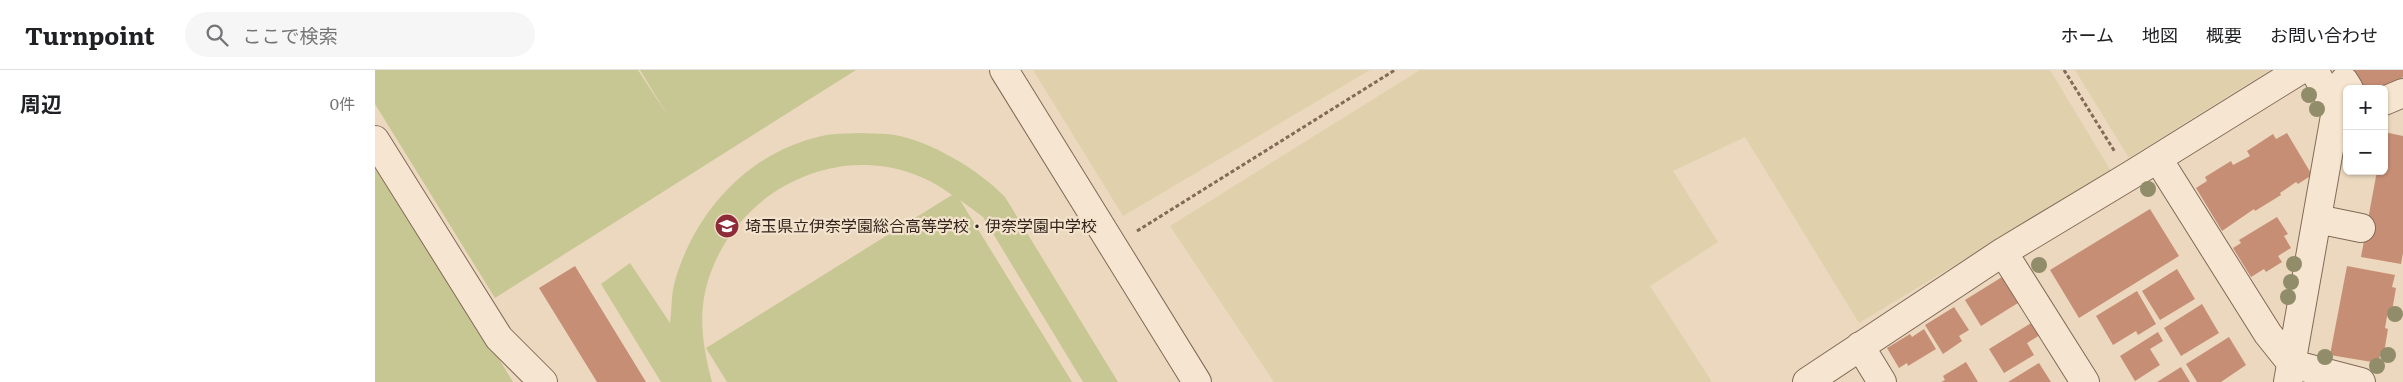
<!DOCTYPE html>
<html lang="ja">
<head>
<meta charset="utf-8">
<style>
	body { margin:0; font-family:Literata,"Noto Sans JP",serif; background:#f6f6f6; color:#202124 }
	.controls { position:absolute; right:15px; top:15px; display:grid; overflow:hidden; border-radius:8px; box-shadow:0 1px 4px #0004 }
	.controls button { width:45px; height:45px; display:grid; place-items:center; padding:0; border:0; border-bottom:1px solid #e0e0e0; background:#fff; color:#202124; font:25px sans-serif }
	.list { margin:0; padding:0; list-style:none }
	h2 { display:flex; justify-content:space-between; align-items:center; height:65px; margin:0; padding:0 20px; font-size:21px }
	h2 small { font-size:16px; font-weight:400; color:#757577 }
	.icon { flex:none; width:28px; height:28px; fill:none; stroke:currentColor; stroke-width:2; stroke-linecap:round; stroke-linejoin:round }
	.map { position:relative; flex:none; width:2028px; height:312px; overflow:hidden }
	header { display:flex; align-items:center; gap:30px; box-sizing:border-box; height:70px; padding:0 25px; background:#fff; border-bottom:1px solid #e0e0e0 }
	header strong { font-size:24px }
	nav { display:flex; gap:28px; margin-inline-start:auto; font-size:18px }
	.search { width:350px; height:45px; background:#f6f6f6; display:flex; align-items:center; gap:12px; box-sizing:border-box; padding:0 18px; border-radius:28px; color:#757577; font-size:19px }
	main { display:flex }
	aside { flex:1; background:#fff }
	.map>svg:first-child { display:block }
</style>
</head>
<body>
<header>
<strong>Turnpoint</strong>
<div class="search"><svg class="icon" aria-label="search" viewBox="0 0 24 24"><circle cx="10" cy="10" r="6"/><path d="M15 15l6 6"/></svg>ここで検索</div>
<nav><a>ホーム</a><a>地図</a><a>概要</a><a>お問い合わせ</a></nav>
</header>
<main>
<aside>
<h2>周辺<small>0件</small></h2>
<ul class="list">
</ul>
</aside>
<div class="map">
<svg width="2028" height="312" viewBox="0 0 2028 312">
	<rect width="100%" height="100%" fill="#ebd8be"/>
	<path fill="#e0d1ac" d="M658 0H995L748 146Z
		M1045 0H1675L1736 101 1484 253 1370 67 1298 101 1343 172 1275 216 1337 312H899L795 156Z
		M1700 0H1895L1754 88Z"/>
	<path fill="#c7c793" d="M0 0H263L293 46 265 0H481L120 228 0 34Z
		M485 63C497 64 509 63 520 65 557 72 604 100 630 127L743 312H708L608 147 585 130 697 312H352L331 278 577 125C486 57 358 112 331 218 323 250 329 281 337 312H286L226 214 255 193 295 253C297 239 296 224 300 211 320 141 374 82 447 66 459 63 473 64 485 63Z
		M0 87 138 312H0Z"/>
	<path fill="#c78e76" d="M1976 0H2028V7L2009 19H1988Z
		M2009 62 2028 66V183L2026 194 1986 187 2002 101H2009Z
		M1912 63 1937 105 1923 114 1921 112 1905 123 1906 125 1880 141 1879 139 1847 161 1821 118 1832 111 1830 107 1856 91 1858 95 1875 86 1872 81 1898 64 1901 69Z
		M1775 139 1804 186 1704 248 1675 200Z
		M1902 147 1913 164 1909 166 1916 178 1903 186 1907 192 1891 202 1889 199 1876 207 1858 178 1866 173 1864 170Z
		M200 196 271 312H222L164 218Z
		M1972 196 2020 205 2017 217 2021 218 2017 241H2013L2010 258 2013 259 2009 283 2006 282 2003 293 1955 285Z
		M1802 199 1820 229 1785 250 1767 221Z
		M1627 207 1643 233 1606 256 1590 230Z
		M1762 221 1781 254 1763 265 1761 261 1738 275 1721 246Z
		M1827 234 1844 263 1806 286 1789 258Z
		M1579 237 1594 260 1584 266 1587 271 1568 284 1550 255Z
		M1661 250 1668 263 1652 273 1659 285 1629 303 1614 279Z
		M1549 259 1561 279 1533 296 1532 293 1524 298 1512 278 1535 264 1537 267Z
		M1783 262 1788 271 1775 279 1785 295 1760 311 1745 286Z
		M1854 267 1871 295 1846 312H1822L1811 294Z
		M1591 292 1603 312H1566L1570 310 1568 306Z
		M1664 293 1676 312H1633Z
		M1806 297 1815 312H1782Z"/>
	<g fill="none" stroke-linecap="round" stroke-linejoin="round">
		<defs>
			<path id="minor" d="M629 0 822 312
				M1969 11 1974 19
				M2009 31 2028 23
				M0 70 124 268 168 312
				M1783 89 1893 264 1917 294 1986 312
				M1942 149 1986 158
				M1628 182 1710 312
				M1485 276 1507 312
				M1432 312 1628 182 1756 105 1925 0
				M1913 312 1961 40 1939 0"/>
		</defs>
		<use href="#minor" stroke="#826958" stroke-width="30"/>
		<path stroke="#826958" stroke-width="3" stroke-dasharray="4 2.5" stroke-linecap="butt" d="M1689 0 1740 82
			M762 161 1020 0"/>
		<use href="#minor" stroke="#f6e6d1" stroke-width="28"/>
	</g>
	<g fill="#918c69">
		<circle cx="1934" cy="25" r="8"/>
		<circle cx="1942" cy="39" r="8"/>
		<circle cx="1773" cy="119" r="8"/>
		<circle cx="1919" cy="194" r="8"/>
		<circle cx="1664" cy="195" r="8"/>
		<circle cx="1916" cy="212" r="8"/>
		<circle cx="1913" cy="227" r="8"/>
		<circle cx="2020" cy="244" r="8"/>
		<circle cx="2013" cy="285" r="8"/>
		<circle cx="1950" cy="287" r="8"/>
		<circle cx="2002" cy="296" r="8"/>
	</g>
	<defs>
		<symbol id="school-disc" viewBox="-11 -11 22 22"><circle r="9.5" fill="#8d2c38" stroke="#f3e3cd"/><path d="M0-5L7-2L0 1L-7-2ZM-4 1L0 2.5L4 1V4Q0 6-4 4Z" fill="#fff"/></symbol>
	</defs>
	<g fill-rule="evenodd">
		<use href="#school-disc" x="338" y="142" width="28" height="28"/>
	</g>
	<g text-anchor="middle" stroke-width="4.5" stroke-linejoin="round" paint-order="stroke">
		<g font-size="16" fill="#32241c" stroke="#f3e3cd" text-anchor="start">
			<text x="370" y="162">埼玉県立伊奈学園総合高等学校・伊奈学園中学校</text>
		</g>
	</g>
</svg>
<div class="controls">
<button>+</button>
<button>−</button>
</div>
</div>
</main>
</body>
</html>
